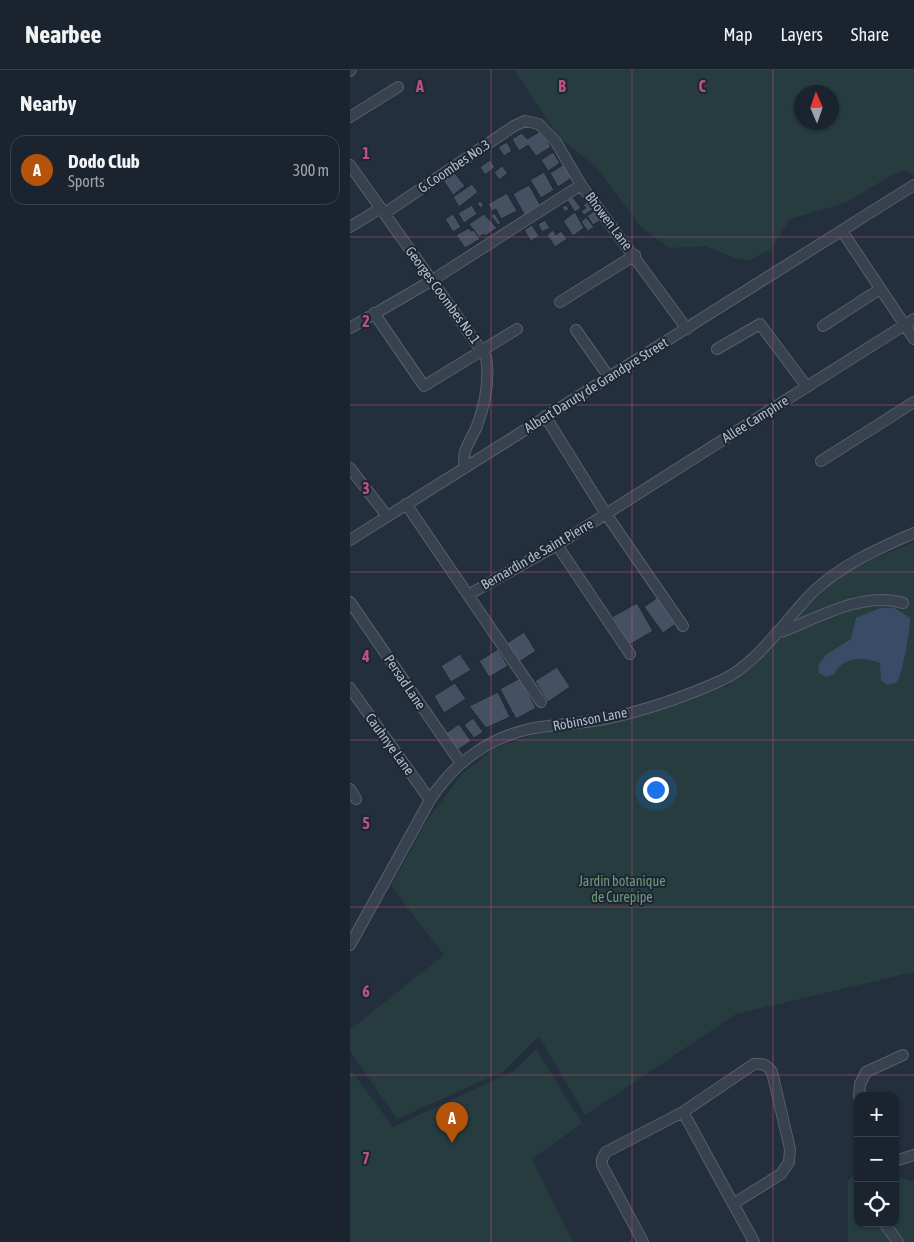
<!DOCTYPE html>
<html lang="en">
<head>
<meta charset="utf-8">
<style>
	body { margin:0; font-family:"Asap Condensed",sans-serif; background:#242b36; color:#f1f3f6 }
	.controls { position:absolute; right:15px; bottom:15px; display:grid; overflow:hidden; border-radius:10px; box-shadow:0 1px 4px #0004 }
	.controls button { width:45px; height:45px; display:grid; place-items:center; padding:0; border:0; border-bottom:1px solid #39404a; background:#1b232e; color:#f1f3f6; font:25px sans-serif }
	.compass { position:absolute; left:444px; top:15px; width:45px; height:45px; border-radius:50%; background:#1b232e; box-shadow:0 1px 4px #0004; rotate:358deg }
	.you { position:absolute; left:305px; top:719px; width:18px; height:18px; margin:-12px; border:4px solid #fff; border-radius:50%; background:#1a73e8; box-shadow:0 0 0 8px #1a73e833 }
	.badge { display:grid; place-items:center; width:32px; height:32px; border-radius:50%; background:#b45309; color:#fff; font-size:16px; font-weight:700 }
	.pin { position:absolute; translate:-50% -41px; filter:drop-shadow(0 1px 2px #0008) }
	.pin::after { content:''; position:absolute; top:26px; width:18px; height:15px; background:inherit; clip-path:polygon(0 0,100% 0,50% 100%) }
	.list { margin:0; padding:0; list-style:none }
	h2 { display:flex; justify-content:space-between; align-items:center; height:65px; margin:0; padding:0 20px; font-size:21px }
	h2 small { font-size:16px; font-weight:400; color:#a0a4aa }
	.list li { display:grid; grid-template-columns:32px 1fr auto; gap:15px; align-items:center; box-sizing:border-box; height:70px; margin:0 10px 10px; padding:0 10px; border:1px solid #39404a; border-radius:15px }
	.list b { display:block; font-size:19px; white-space:nowrap }
	.list p { margin:0; font-size:16px; white-space:nowrap; color:#a0a4aa }
	.list em { font-size:16px; font-style:normal; color:#a0a4aa }
	.icon { flex:none; width:28px; height:28px; fill:none; stroke:currentColor; stroke-width:2; stroke-linecap:round; stroke-linejoin:round }
	.map { position:relative; flex:none; width:564px; height:1172px; overflow:hidden }
	header { display:flex; align-items:center; gap:30px; box-sizing:border-box; height:70px; padding:0 25px; background:#1b232e; border-bottom:1px solid #39404a }
	header strong { font-size:24px }
	nav { display:flex; gap:28px; margin-inline-start:auto; font-size:18px }
	main { display:flex }
	aside { flex:1; background:#1b232e }
	.map>svg:first-child { display:block }
</style>
</head>
<body>
<header>
<strong>Nearbee</strong>
<nav><a>Map</a><a>Layers</a><a>Share</a></nav>
</header>
<main>
<aside>
<h2>Nearby<small></small></h2>
<ul class="list">
<li><span class="badge">A</span><div><b>Dodo Club</b><p>Sports</p></div><em>300 m</em></li>
</ul>
</aside>
<div class="map">
<svg width="564" height="1172" viewBox="0 0 564 1172">
	<rect width="100%" height="100%" fill="#242f3e"/>
	<path fill="#263c3f" fill-rule="evenodd" d="M164 0H564V105L556 100 545 103 495 133 440 149 420 180 399 190 388 189 355 176 319 178 291 157 247 98 208 66ZM482 22V52H452V22Z
		M564 472V902L386 944 235 1045 189 966 154 1001 47 1049 0 981V960L94 885 41 816 78 749 112 704 145 678 185 664 264 650 378 616 486 509 511 494Z
		M186 979 232 1053 182 1089 223 1172H0V999L43 1057 164 1001Z
		M506 1102H508V1153H545V1106L564 1112V1172H498V1111Z"/>
	<path fill="#394c67" d="M530 538H545L560 548C561 556 552 605 548 610 546 613 541 614 538 615L531 611 530 593C513 586 492 586 484 605L476 607 469 603 468 595 477 584 501 569 506 548Z"/>
	<path fill="#455162" stroke="#1f2835" d="M191 61 201 77 186 86 178 75 169 81 162 69 172 63 177 69Z
		M157 72 162 81 154 86 148 77Z
		M203 82 210 93 198 101 191 90Z
		M140 90 145 97 135 105 130 97Z
		M216 93 222 103 220 109 208 117 200 103Z
		M152 96 158 103 149 110 144 102Z
		M104 102 115 116 103 125 93 110Z
		M194 102 204 120 191 128 180 110Z
		M122 114 128 122 109 137 103 127Z
		M179 115 192 138 175 146 163 124Z
		M157 123 167 141 151 149 146 139 142 141 138 134Z
		M223 127 231 138 225 142 217 130Z
		M130 131 134 135 131 138 127 134Z
		M239 131 244 139 234 145 231 141 236 138 233 135Z
		M122 135 127 144 114 153 108 143Z
		M216 135 219 139 215 142 212 137Z
		M244 141 251 150 243 155 237 146Z
		M225 142 234 158 223 166 213 151Z
		M144 143 151 153 148 155 141 146Z
		M103 144 111 157 103 162 95 149Z
		M134 144 147 158 135 166 134 164 129 167 119 154Z
		M236 147 244 157 238 161 231 152Z
		M195 150 200 158 192 162 188 154Z
		M182 155 189 166 181 171 174 160Z
		M119 158 121 161 124 160 130 169 115 178 106 165Z
		M203 160 206 165 211 161 217 169 205 177 197 165Z
		M308 527 327 553 313 563 294 537Z
		M287 533 303 561 279 575 262 547Z
		M174 562 186 581 169 592 157 573Z
		M148 579 158 596 139 607 129 591Z
		M110 584 121 600 101 612 91 596Z
		M207 597 220 617 198 632 185 611Z
		M170 608 186 638 166 649 150 619Z
		M105 613 116 629 94 643 84 626Z
		M148 622 160 647 136 658 119 636Z
		M123 648 133 662 124 668 114 655Z
		M109 654 121 671 108 680 96 663Z"/>
	<g fill="none" stroke-linecap="round" stroke-linejoin="round">
		<defs>
			<path id="minor" d="M0 1 1 0
				M0 47 48 17
				M0 95 136 287C140 310 135 334 127 356 121 371 111 380 115 397
				M35 143 164 56 175 51 189 54 206 72 231 115 337 259
				M0 157 31 138
				M492 161 564 269
				M210 232 285 185
				M24 243 74 316 167 259
				M473 256 530 219
				M0 258 81 211 231 115
				M226 260 259 307
				M367 279 410 254 457 317
				M195 346 256 444 333 556
				M471 391 564 332
				M0 398 37 446
				M56 434 191 632
				M0 470 564 115
				M207 475 280 584
				M118 525 207 475 564 249
				M0 532 110 692
				M427 562 434 561C469 547 514 521 553 533
				M0 618 80 730
				M0 719 6 729
				M0 875 80 730C103 694 137 669 179 659 204 654 230 654 255 649 293 641 334 627 370 611 407 595 435 550 463 522 492 494 528 479 564 463
				M509 1026 510 1014 516 1002 553 985
				M333 1042 404 1172
				M545 1091 564 1085
				M534 1153 548 1172
				M293 1172 252 1095V1089L256 1082 333 1042 404 994C413 993 417 995 422 1002L440 1079 439 1092 431 1104 383 1134"/>
		</defs>
		<use href="#minor" stroke="#565f6c" stroke-width="12"/>
		<use href="#minor" stroke="#38414e" stroke-width="10"/>
	</g>
	<path fill="none" stroke="#bd5182" stroke-width="1" stroke-opacity="0.55" d="M141 0V1172M282 0V1172M423 0V1172M0 167H564M0 335H564M0 502H564M0 670H564M0 837H564M0 1005H564"/>
	<g text-anchor="middle" stroke-width="4" stroke-linejoin="round" paint-order="stroke">
		<g font-size="14" fill="#b4bcc9" stroke="#1d2633">
			<text transform="translate(104 96) rotate(-34)" y="5">G.Coombes No.3</text>
			<text transform="translate(259 151) rotate(53)" y="5">Bhowen Lane</text>
			<text transform="translate(93 225) rotate(54)" y="5">Georges Coombes No.1</text>
			<text transform="translate(246 315) rotate(-32)" y="5">Albert Daruty de Grandpre Street</text>
			<text transform="translate(405 349) rotate(-32)" y="5">Allee Camphre</text>
			<text transform="translate(187 484) rotate(-30)" y="5">Bernardin de Saint Pierre</text>
			<text transform="translate(55 612) rotate(56)" y="5">Persad Lane</text>
			<text transform="translate(240 649) rotate(-11)" y="5">Robinson Lane</text>
			<text transform="translate(40 674) rotate(54)" y="5">Cauhnye Lane</text>
		</g>
		<g font-size="14" fill="#6b9a76" stroke="#1d2633">
			<text x="272" y="816">Jardin botanique<tspan x="272" dy="16">de Curepipe</tspan></text>
		</g>
	</g>
	<g font-size="16" text-anchor="middle" font-weight="bold" fill="#bd5182" stroke="#1d2633" stroke-width="4" stroke-linejoin="round" paint-order="stroke">
		<text x="70" y="22">A</text>
		<text x="212" y="22">B</text>
		<text x="352" y="22">C</text>
		<text x="16" y="89">1</text>
		<text x="16" y="257">2</text>
		<text x="16" y="424">3</text>
		<text x="16" y="592">4</text>
		<text x="16" y="759">5</text>
		<text x="16" y="927">6</text>
		<text x="16" y="1094">7</text>
	</g>
</svg>
<div class="controls">
<button>+</button>
<button>−</button>
<button><svg class="icon" aria-label="locate" viewBox="0 0 24 24"><circle cx="12" cy="12" r="6"/><path d="M12 2v4M12 18v4M2 12h4M18 12h4"/></svg></button>
</div>
<svg class="compass" viewBox="-18 -18 36 36"><path d="M0-13l5 13h-10z" fill="#e53935"/><path d="M0 13l5-13h-10z" fill="#a0a4aa"/></svg>
<div class="you"></div>
<div class="pin badge" style="left:102px;top:1073px">A</div>
</div>
</main>
</body>
</html>
